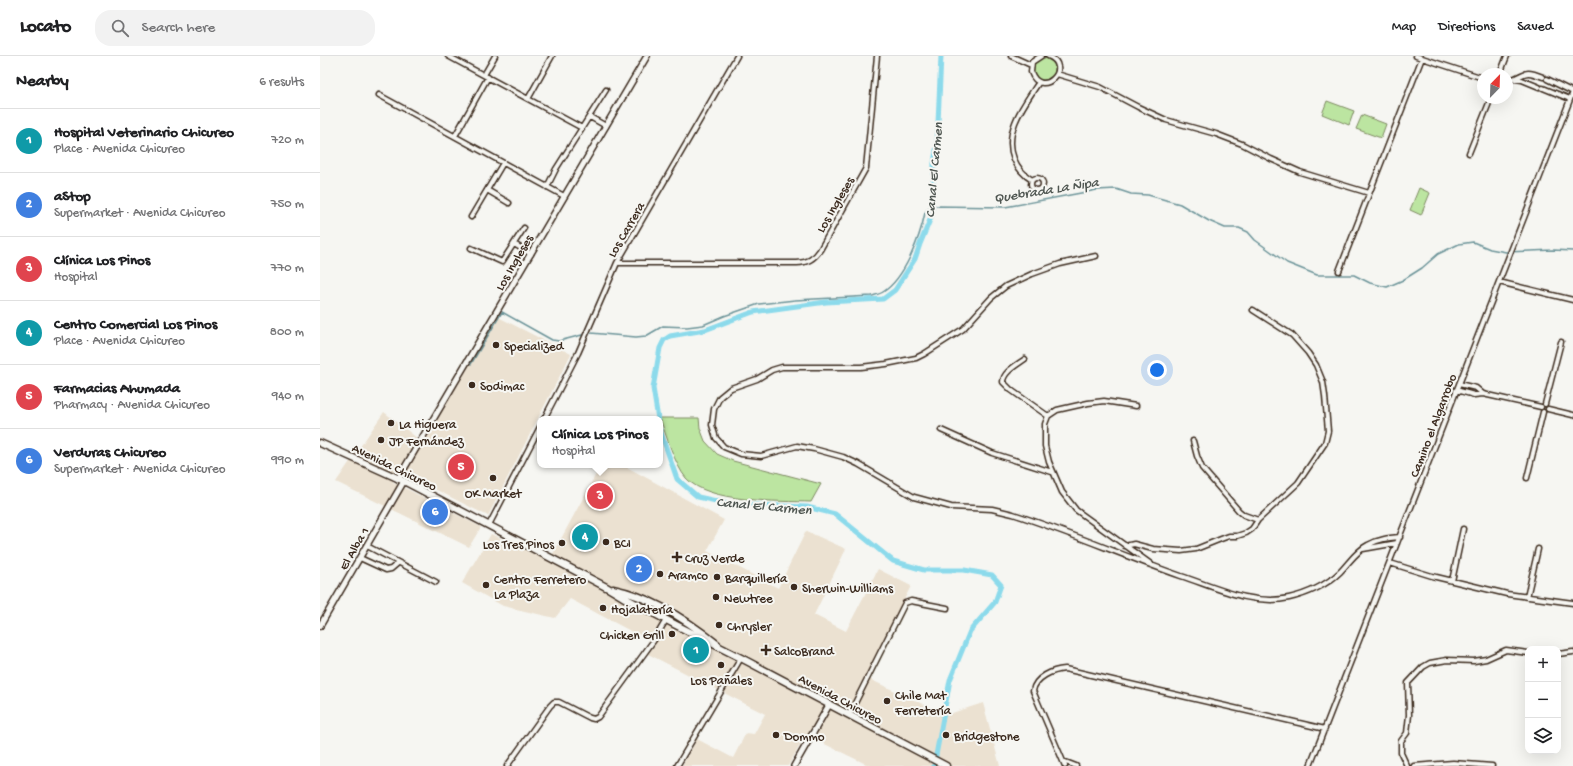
<!DOCTYPE html>
<html lang="en">
<head>
<meta charset="utf-8">
<style>
	body { margin:0; font-family:"Gochi Hand",sans-serif; background:#f2f2f2; color:#202124 }
	.controls { position:absolute; right:12px; bottom:12px; display:grid; overflow:hidden; border-radius:8px; box-shadow:0 4px 16px #0002 }
	.controls button { width:36px; height:36px; display:grid; place-items:center; padding:0; border:0; border-bottom:1px solid #e0e0e0; background:#fff; color:#202124; font:20px sans-serif }
	.compass { position:absolute; left:1157px; top:12px; width:36px; height:36px; border-radius:50%; background:#fff; box-shadow:0 4px 16px #0002; rotate:23deg }
	.you { position:absolute; left:837px; top:314px; width:14px; height:14px; margin:-10px; border:3px solid #fff; border-radius:50%; background:#1a73e8; box-shadow:0 0 0 6px #1a73e833 }
	.badge { display:grid; place-items:center; width:26px; height:26px; border-radius:50%; background:#ea580c; color:#fff; font-size:13px; font-weight:700 }
	.pin { position:absolute; translate:-50% -50%; border:2px solid #fff; box-shadow:0 1px 4px #0006 }
	.popup { position:absolute; left:217px; top:360px; width:126px; height:52px; box-sizing:border-box; display:grid; place-content:center; border-radius:8px; background:#fff; filter:drop-shadow(0 1px 3px #0005); font-size:13px; white-space:nowrap; color:#757577 }
	.popup b { font-size:15px; color:#202124 }
	.popup::after { content:''; position:absolute; left:50%; top:100%; margin-left:-8px; border:8px solid transparent; border-top-color:#fff }
	.list { margin:0; padding:0; list-style:none }
	h2 { display:flex; justify-content:space-between; align-items:center; height:52px; margin:0; padding:0 16px; font-size:17px }
	h2 small { font-size:13px; font-weight:400; color:#757577 }
	.list li { display:grid; grid-template-columns:26px 1fr auto; gap:12px; align-items:center; box-sizing:border-box; height:64px; padding:0 16px; border-top:1px solid #e0e0e0 }
	.list b { display:block; font-size:15px; white-space:nowrap }
	.list p { margin:0; font-size:13px; white-space:nowrap; color:#757577 }
	.list em { font-size:13px; font-style:normal; color:#757577 }
	.icon { flex:none; width:22px; height:22px; fill:none; stroke:currentColor; stroke-width:2; stroke-linecap:round; stroke-linejoin:round }
	.map { position:relative; flex:none; width:1253px; height:710px; overflow:hidden }
	header { display:flex; align-items:center; gap:24px; box-sizing:border-box; height:56px; padding:0 20px; background:#fff; border-bottom:1px solid #e0e0e0 }
	header strong { font-size:19px }
	nav { display:flex; gap:22px; margin-inline-start:auto; font-size:14px }
	.search { width:280px; height:36px; background:#f2f2f2; display:flex; align-items:center; gap:10px; box-sizing:border-box; padding:0 14px; border-radius:16px; color:#757577; font-size:15px }
	main { display:flex }
	aside { flex:1; background:#fff }
	.map>svg:first-child { display:block }
</style>
</head>
<body>
<header>
<strong>Locato</strong>
<div class="search"><svg class="icon" aria-label="search" viewBox="0 0 24 24"><circle cx="10" cy="10" r="6"/><path d="M15 15l6 6"/></svg>Search here</div>
<nav><a>Map</a><a>Directions</a><a>Saved</a></nav>
</header>
<main>
<aside>
<h2>Nearby<small>6 results</small></h2>
<ul class="list">
<li><span class="badge" style="background:#0f9aa8">1</span><div><b>Hospital Veterinario Chicureo</b><p>Place · Avenida Chicureo</p></div><em>720 m</em></li>
<li><span class="badge" style="background:#3f7fe0">2</span><div><b>aStop</b><p>Supermarket · Avenida Chicureo</p></div><em>750 m</em></li>
<li><span class="badge" style="background:#e0444e">3</span><div><b>Clínica Los Pinos</b><p>Hospital</p></div><em>770 m</em></li>
<li><span class="badge" style="background:#0f9aa8">4</span><div><b>Centro Comercial Los Pinos</b><p>Place · Avenida Chicureo</p></div><em>800 m</em></li>
<li><span class="badge" style="background:#e0444e">5</span><div><b>Farmacias Ahumada</b><p>Pharmacy · Avenida Chicureo</p></div><em>940 m</em></li>
<li><span class="badge" style="background:#3f7fe0">6</span><div><b>Verduras Chicureo</b><p>Supermarket · Avenida Chicureo</p></div><em>990 m</em></li>
</ul>
</aside>
<div class="map">
<svg width="1253" height="710" viewBox="0 0 1253 710">
	<rect width="100%" height="100%" fill="#f6f6f2"/>
	<filter id="ink" filterUnits="userSpaceOnUse"><feTurbulence type="fractalNoise" baseFrequency=".025" numOctaves="2"/><feDisplacementMap in="SourceGraphic" scale="8" xChannelSelector="R" yChannelSelector="G"/><feConvolveMatrix kernelMatrix="1 2 1 2 8 2 1 2 1" color-interpolation-filters="sRGB"/></filter>
	<g filter="url(#ink)">
		<path fill="#ebe1d1" d="M178 261 251 298 168 460 85 418Z
			M64 356 97 382 73 426 161 471 149 491 16 426Z
			M281 409H303L404 464 387 495 458 532 486 475 526 493 494 559 526 575 558 513 591 530 545 621 626 659 663 647 680 710H550L486 679 468 710H362L377 683 413 702 426 677 434 678 445 658 328 598 335 588 250 543 235 562 183 550 142 527 171 478 229 505Z"/>
		<path fill="#bce5a1" stroke="#7c8860" d="M713 13a11 11 0 1 1 22 0a11 11 0 1 1-22 0Z
			M1007 45 1034 55 1029 69 1002 58Z
			M1042 59 1066 68 1061 82 1036 73Z
			M1099 132 1110 137 1101 159 1090 154Z
			M340 362H379L380 372 385 385 397 398 413 405 501 428 491 446C459 445 388 447 366 422 355 409 346 379 340 362Z"/>
		<g fill="none" stroke-linecap="round" stroke-linejoin="round">
			<path stroke="#6c9499" stroke-width="1.5" d="M271 277 316 281 326 280 343 270 367 271 383 269 404 260 439 248 475 244 552 240C555 239 560 238 563 236 585 222 600 181 605 157L607 154 614 150 685 151 777 134 796 133 811 138 828 139 860 148 889 165 905 172H919L928 176 935 184 967 207 997 219H1034L1050 227 1067 231 1083 224 1102 212 1118 198 1139 188 1153 186 1170 193 1186 196 1233 194 1253 195
				M151 308 182 256 232 284 239 285 262 279"/>
			<path stroke="#8cdaeb" stroke-width="5" d="M338 363 333 332 340 292 344 284 350 280 385 274 433 256 506 246 563 243 575 234 595 203 600 188 612 159 614 107 617 89 621 0
				M340 374 357 423 378 441 410 448 487 451 515 458 573 505 604 514H644L672 519 681 529 675 546 650 575 630 624 614 710"/>
			<defs>
				<path id="minor" d="M128 0 262 72
					M691 0 711 9
					M721 0 712 6 711 16C721 44 755 11 728 0
					M1096 0 1163 22
					M737 18 780 31 818 51 846 64 896 78 922 88 951 103 980 116 1049 137
					M1180 18 1187 0
					M164 19 175 0
					M1195 23 1202 24 1219 31
					M1227 23 1253 36
					M1187 25C1206 20 1201 12 1223 21
					M1223 32 1250 43
					M59 39 244 140
					M208 43 232 0
					M270 61 286 70
					M135 80 168 21
					M1149 97 1171 42
					M711 128a6 6 0 1 1 12 0a6 6 0 1 1-12 0Z
					M712 124C704 119 698 113 694 103 683 75 704 49 719 26
					M227 131 236 113 286 34
					M167 134 189 147
					M151 161 183 107
					M194 188 211 198
					M151 192 182 206 204 172
					M776 200 740 208 712 218 686 230 671 242 643 273 604 298 596 302 566 308 541 311H462L452 314 437 323 411 332 400 341 394 353 392 369 396 382 404 391 421 398 441 400 477 390 494 393 523 401 538 408 594 441 631 451 672 453 693 458C749 476 804 500 861 520 895 531 932 550 969 542 987 538 1007 529 1020 516 1029 507 1036 495 1048 489 1058 483 1069 482 1080 481
					M297 207H477C487 207 495 202 500 194L546 112 557 0
					M1019 215 1102 2
					M1179 226 1253 244
					M705 303C697 309 683 316 683 326L691 334 728 360
					M1139 328 1156 332 1163 338
					M1136 334 1154 339 1163 338 1221 351
					M1225 348 1241 286
					M816 350 784 345 768 347 737 354 728 360 725 368V390L729 406 742 436 756 454 831 508
					M1228 353 1253 359
					M224 363 258 297 297 207 417 0
					M621 374 672 397 732 416
					M873 385 877 400 882 412 919 455 924 459 938 464
					M1207 422 1223 356
					M169 469 220 371
					M47 490 116 526
					M805 490 814 488 833 493 861 495 876 493 901 483 909 480H917L926 477 932 473 938 464 978 427 1005 387 1008 375 1005 340 1003 326 996 309 988 297 972 279 933 254
					M1043 493 1077 487
					M40 502 66 514 71 513 78 507
					M1070 507 1112 520 1187 538 1253 547
					M1132 525 1143 473
					M1207 541 1218 493
					M1238 598 1253 596
					M529 659 585 547 591 545 627 552
					M743 705 756 710
					M187 710 230 650 234 646H239L270 662 274 663 278 661 334 584 346 564
					M357 710 421 602
					M745 710 713 635C715 621 733 614 745 613L1005 673
					M990 710 1253 36
					M1087 710 1081 697V685L1087 677 1089 659 1088 627 1103 611 1110 607 1127 604 1154 605 1166 603 1186 594 1208 597
					M1094 710 1133 707 1172 710"/>
				<path id="tertiary" d="M78 423 327 0
					M0 570 84 425
					M474 710 509 649"/>
				<path id="secondary" d="M0 387 84 425 288 532 303 541 356 569 421 602 626 710
					M293 533C332 541 367 564 397 588"/>
			</defs>
			<use href="#minor" stroke="#3b2a1e" stroke-width="7"/>
			<use href="#tertiary" stroke="#3b2a1e" stroke-width="8"/>
			<use href="#secondary" stroke="#3b2a1e" stroke-width="9"/>
			<use href="#minor" stroke="#f6f6f2" stroke-width="4"/>
			<use href="#tertiary" stroke="#f6f6f2" stroke-width="5"/>
			<use href="#secondary" stroke="#f6f6f2" stroke-width="6"/>
		</g>
	</g>
	<g fill="#3b2a1e" stroke="#f6f6f2" stroke-width="1.5">
		<circle cx="176" cy="289" r="4"/>
		<circle cx="152" cy="329" r="4"/>
		<circle cx="71" cy="367" r="4"/>
		<circle cx="61" cy="384" r="4"/>
		<circle cx="173" cy="422" r="4"/>
		<circle cx="286" cy="486" r="4"/>
		<circle cx="242" cy="487" r="4"/>
		<path d="M355 495h4v4h4v4h-4v4h-4v-4h-4v-4h4z"/>
		<circle cx="340" cy="518" r="4"/>
		<circle cx="397" cy="521" r="4"/>
		<circle cx="166" cy="529" r="4"/>
		<circle cx="474" cy="531" r="4"/>
		<circle cx="396" cy="541" r="4"/>
		<circle cx="283" cy="552" r="4"/>
		<circle cx="399" cy="569" r="4"/>
		<circle cx="352" cy="578" r="4"/>
		<path d="M444 588h4v4h4v4h-4v4h-4v-4h-4v-4h4z"/>
		<circle cx="401" cy="609" r="4"/>
		<circle cx="567" cy="645" r="4"/>
		<circle cx="456" cy="679" r="4"/>
		<circle cx="626" cy="679" r="4"/>
	</g>
	<g text-anchor="middle" stroke-width="4" stroke-linejoin="round" paint-order="stroke">
		<g font-size="13" fill="#3b2a1e" stroke="#f6f6f2">
			<text transform="translate(514 148) rotate(-60)" y="5">Los Ingleses</text>
			<text transform="translate(305 173) rotate(-60)" y="5">Los Carrera</text>
			<text transform="translate(193 206) rotate(-60)" y="5">Los Ingleses</text>
			<text transform="translate(1112 369) rotate(-69)" y="5">Camino el Algarrobo</text>
			<text transform="translate(75 410) rotate(26)" y="5">Avenida Chicureo</text>
			<text transform="translate(33 492) rotate(-60)" y="5">El Alba 1</text>
			<text transform="translate(521 642) rotate(28)" y="5">Avenida Chicureo</text>
		</g>
		<g font-size="13" fill="#3b2a1e" stroke="#f6f6f2" text-anchor="start">
			<text x="184" y="294">Specialized</text>
			<text x="160" y="334">Sodimac</text>
			<text x="79" y="372">La Higuera</text>
			<text x="69" y="389">JP Fernández</text>
			<text x="173" y="441" text-anchor="middle">OK Market</text>
			<text x="294" y="491">BCI</text>
			<text x="234" y="492" text-anchor="end">Los Tres Pinos</text>
			<text x="365" y="506">Cruz Verde</text>
			<text x="348" y="523">Aramco</text>
			<text x="405" y="526">Barquillería</text>
			<text x="174" y="527">Centro Ferretero<tspan x="174" dy="15">La Plaza</tspan></text>
			<text x="482" y="536">Sherwin-Williams</text>
			<text x="404" y="546">Newtree</text>
			<text x="291" y="557">Hojalatería</text>
			<text x="407" y="574">Chrysler</text>
			<text x="344" y="583" text-anchor="end">Chicken Grill</text>
			<text x="454" y="599">SalcoBrand</text>
			<text x="401" y="628" text-anchor="middle">Los Pañales</text>
			<text x="575" y="643">Chile Mat<tspan x="575" dy="15">Ferretería</tspan></text>
			<text x="464" y="684">Dommo</text>
			<text x="634" y="684">Bridgestone</text>
		</g>
		<g font-size="14" font-style="italic" fill="#4f5651" stroke="#f6f6f2">
			<text transform="translate(613 114) rotate(-85)" y="5">Canal El Carmen</text>
			<text transform="translate(726 133) rotate(-9)" y="5">Quebrada La Ñipa</text>
			<text transform="translate(444 449) rotate(5)" y="5">Canal El Carmen</text>
		</g>
	</g>
</svg>
<div class="controls">
<button>+</button>
<button>−</button>
<button><svg class="icon" aria-label="layers" viewBox="0 0 24 24"><path d="M12 4l9 5-9 5-9-5zM3 14l9 5 9-5"/></svg></button>
</div>
<svg class="compass" viewBox="-18 -18 36 36"><path d="M0-13l5 13h-10z" fill="#e53935"/><path d="M0 13l5-13h-10z" fill="#757577"/></svg>
<div class="you"></div>
<div class="pin badge" style="left:376px;top:594px;background:#0f9aa8">1</div>
<div class="pin badge" style="left:319px;top:513px;background:#3f7fe0">2</div>
<div class="pin badge" style="left:280px;top:440px;background:#e0444e">3</div>
<div class="popup"><b>Clínica Los Pinos</b>Hospital</div>
<div class="pin badge" style="left:265px;top:481px;background:#0f9aa8">4</div>
<div class="pin badge" style="left:141px;top:411px;background:#e0444e">5</div>
<div class="pin badge" style="left:115px;top:456px;background:#3f7fe0">6</div>
</div>
</main>
</body>
</html>
